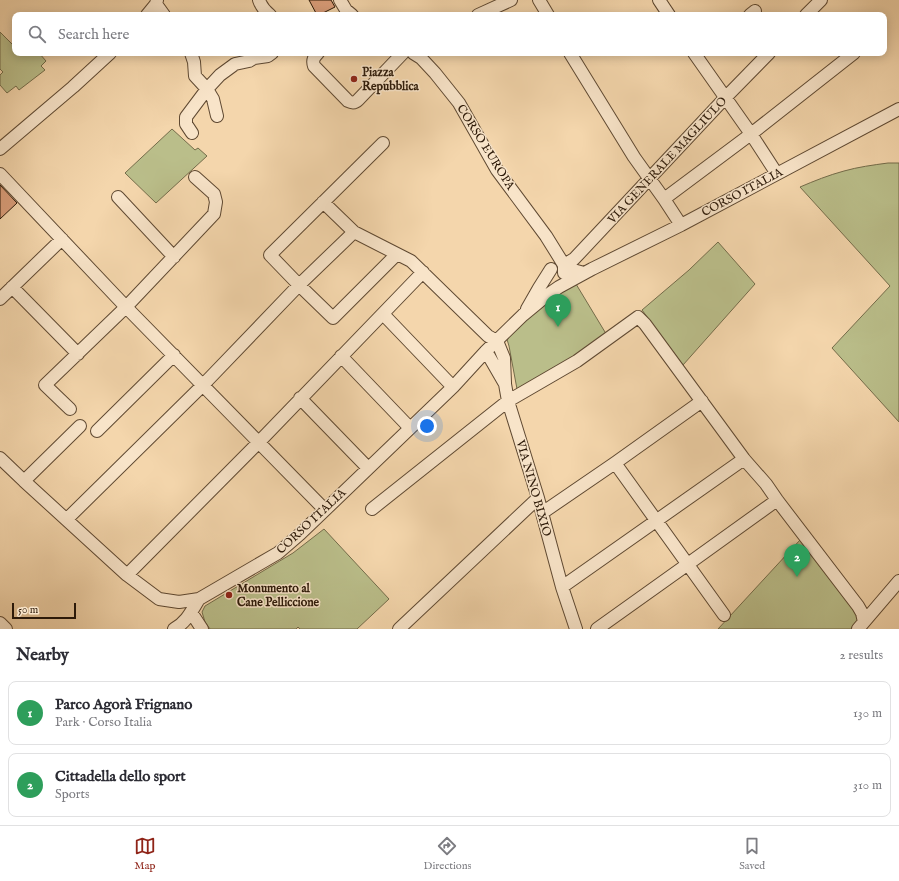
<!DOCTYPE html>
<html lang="en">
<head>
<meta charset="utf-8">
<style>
	body { margin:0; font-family:"IM FELL English",serif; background:#f7f7f7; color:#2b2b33 }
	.scale { position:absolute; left:12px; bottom:10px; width:64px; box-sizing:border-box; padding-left:4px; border:2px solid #2d1a09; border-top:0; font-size:11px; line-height:14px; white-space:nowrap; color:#2d1a09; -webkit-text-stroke:3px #f8e4c9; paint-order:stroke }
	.you { position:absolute; left:427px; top:426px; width:14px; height:14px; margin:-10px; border:3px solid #fff; border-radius:50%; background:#1a73e8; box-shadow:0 0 0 6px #1a73e833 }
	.badge { display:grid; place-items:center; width:26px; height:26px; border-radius:50%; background:#8f2418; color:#fff; font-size:13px; font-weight:700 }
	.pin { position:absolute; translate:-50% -33px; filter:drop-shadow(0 1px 2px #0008) }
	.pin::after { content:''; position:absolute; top:21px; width:14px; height:12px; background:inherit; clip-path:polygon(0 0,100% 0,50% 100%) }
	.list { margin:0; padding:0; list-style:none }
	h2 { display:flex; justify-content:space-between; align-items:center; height:52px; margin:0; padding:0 16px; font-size:17px }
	h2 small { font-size:13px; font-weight:400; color:#7c7c81 }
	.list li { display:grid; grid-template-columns:26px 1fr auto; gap:12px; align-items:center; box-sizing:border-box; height:64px; margin:0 8px 8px; padding:0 8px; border:1px solid #e1e1e2; border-radius:8px }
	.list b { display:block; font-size:15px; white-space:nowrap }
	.list p { margin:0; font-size:13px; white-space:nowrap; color:#7c7c81 }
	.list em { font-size:13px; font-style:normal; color:#7c7c81 }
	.icon { flex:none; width:22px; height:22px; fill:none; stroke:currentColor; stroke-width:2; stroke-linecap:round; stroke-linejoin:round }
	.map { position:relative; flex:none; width:899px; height:629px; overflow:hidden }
	.search { position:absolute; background:#fff; box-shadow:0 2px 10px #0003; left:12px; right:12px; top:12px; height:44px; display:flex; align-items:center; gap:10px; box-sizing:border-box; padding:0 14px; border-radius:8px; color:#7c7c81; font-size:15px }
	.sheet { height:196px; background:#fff }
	nav { display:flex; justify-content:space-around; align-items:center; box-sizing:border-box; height:56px; border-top:1px solid #e1e1e2; background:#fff; font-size:11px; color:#7c7c81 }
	nav a { display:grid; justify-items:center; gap:2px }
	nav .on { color:#8f2418 }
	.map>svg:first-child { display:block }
</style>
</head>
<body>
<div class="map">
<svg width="899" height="629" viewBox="0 0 899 629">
	<rect width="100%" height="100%" fill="#f4d6ac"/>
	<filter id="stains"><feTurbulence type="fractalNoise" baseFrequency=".005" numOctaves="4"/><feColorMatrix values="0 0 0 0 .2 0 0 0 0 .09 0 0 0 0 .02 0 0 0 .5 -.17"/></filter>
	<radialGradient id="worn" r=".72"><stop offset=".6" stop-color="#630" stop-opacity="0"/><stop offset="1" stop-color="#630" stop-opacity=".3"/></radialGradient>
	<path fill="#babe8a" stroke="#746c4a" d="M0 32 15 47V53H39L46 61 41 66 45 70 19 90 16 86 7 93 0 85V75L3 72 0 69Z
		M172 129 195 150 198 148 207 156 156 203 125 173Z
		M888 163H899V422L832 348 890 286 800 187C814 181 829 175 844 171 858 167 873 165 888 163Z
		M718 242 755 284 683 365 642 310 689 270Z
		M576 284 608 337 517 389 509 346 506 336 548 299Z
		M324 529 389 599 357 629H300L298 627 296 629H210L205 622 202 612 205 606 293 553Z
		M800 540 857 614 859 624 854 629H718Z"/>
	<path fill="#d99d79" stroke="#2d1a09" d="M309 0H331L335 7 319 15H317Z
		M0 185 17 203 0 219Z"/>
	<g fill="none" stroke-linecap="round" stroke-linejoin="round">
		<defs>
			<path id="minor" d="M259 0C261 6 265 11 270 15
				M340 0 346 10 352 15
				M539 0 548 15
				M659 0 669 15
				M156 4 164 15
				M147 15 156 4 157 0
				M478 15 511 0
				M750 15 755 11
				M806 15 821 0
				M191 53 194 62 195 76 207 89 213 99 217 116
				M318 53C314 57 312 60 314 66L348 101C352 103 355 103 358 100L403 53
				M413 53 421 58 435 73 459 103 497 170 546 236 564 265V273
				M570 53 634 157 664 199 681 225
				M694 53 751 134 777 174
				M192 133 186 124V117L207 89 220 75 235 64 249 61 254 58 268 56 272 53
				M383 143 270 255 299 285 333 318 397 254
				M0 149 73 87 110 53
				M0 174 126 307 325 510
				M118 197 174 257
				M664 199 751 134 854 53
				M323 202 354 232 411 261 488 336 497 341 504 358 505 383
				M584 273 573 270 564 265 574 259 725 98 769 53
				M12 287 78 354
				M0 299 62 239
				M527 309 539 288 551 269
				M383 314 453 387
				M486 351 505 384 508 401 538 498 562 587 576 629
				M341 356 410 428
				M300 398 368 468
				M70 409 45 385 126 307 214 214 216 202 214 194 195 177
				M97 431 174 355
				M0 458 24 481 127 575 159 599 179 602 199 599 278 553 300 534 453 387 486 351 523 315 546 296 559 287 592 269 681 225 899 109
				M615 463 724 615
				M24 481 80 426
				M372 509 508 401 577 361 638 317 645 324 744 459 766 484 777 500 858 606 862 613 864 622
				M542 513 615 463 702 401
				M67 519 203 385 299 285 354 232
				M127 575 259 442 423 272
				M562 587 744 459
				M191 612 202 629
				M0 623 6 629
				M174 629C187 622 192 610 199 599
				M399 629 538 498
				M597 629 688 564 777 500
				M858 629 899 581"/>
		</defs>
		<use href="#minor" stroke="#5f4932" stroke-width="14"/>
		<use href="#minor" stroke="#f8e4c9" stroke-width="12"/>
	</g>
	<g fill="#8f2418" stroke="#f8e4c9" stroke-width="1.5">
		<circle cx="354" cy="79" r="4"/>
		<circle cx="229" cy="595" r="4"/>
	</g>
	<g text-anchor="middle" stroke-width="3" stroke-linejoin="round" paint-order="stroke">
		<g font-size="12" font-weight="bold" fill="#2d1a09" stroke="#f8e4c9" text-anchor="start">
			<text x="362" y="76">Piazza<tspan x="362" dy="14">Repubblica</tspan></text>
			<text x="237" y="592">Monumento al<tspan x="237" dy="14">Cane Pelliccione</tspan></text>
		</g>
		<g font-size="12" fill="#2d1a09" stroke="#f8e4c9">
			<text transform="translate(486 147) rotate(58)" y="4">CORSO EUROPA</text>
			<text transform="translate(667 160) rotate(-47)" y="4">VIA GENERALE MAGLIULO</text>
			<text transform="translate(742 192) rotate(-28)" y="4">CORSO ITALIA</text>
			<text transform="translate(534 488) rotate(74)" y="4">VIA NINO BIXIO</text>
			<text transform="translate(311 521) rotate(-43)" y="4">CORSO ITALIA</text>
		</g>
	</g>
	<rect width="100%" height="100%" filter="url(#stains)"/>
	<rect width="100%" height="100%" fill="url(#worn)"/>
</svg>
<div class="scale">50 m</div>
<div class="you"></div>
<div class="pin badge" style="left:558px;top:327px;background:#2e9e5b">1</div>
<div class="pin badge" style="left:797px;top:577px;background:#2e9e5b">2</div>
<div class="search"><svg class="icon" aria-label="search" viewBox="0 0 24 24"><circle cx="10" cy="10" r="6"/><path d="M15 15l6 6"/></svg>Search here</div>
</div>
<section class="sheet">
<h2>Nearby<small>2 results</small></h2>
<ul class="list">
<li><span class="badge" style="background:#2e9e5b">1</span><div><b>Parco Agorà Frignano</b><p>Park · Corso Italia</p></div><em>130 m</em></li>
<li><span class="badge" style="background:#2e9e5b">2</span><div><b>Cittadella dello sport</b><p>Sports</p></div><em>310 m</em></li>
</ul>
</section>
<nav>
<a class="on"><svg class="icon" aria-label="map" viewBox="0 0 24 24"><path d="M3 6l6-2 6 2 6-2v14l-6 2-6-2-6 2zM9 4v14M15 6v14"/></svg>Map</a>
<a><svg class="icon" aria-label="directions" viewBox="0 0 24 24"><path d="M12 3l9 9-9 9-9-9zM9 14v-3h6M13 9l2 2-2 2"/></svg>Directions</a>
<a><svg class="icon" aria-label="saved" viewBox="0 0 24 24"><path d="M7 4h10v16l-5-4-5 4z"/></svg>Saved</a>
</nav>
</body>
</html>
